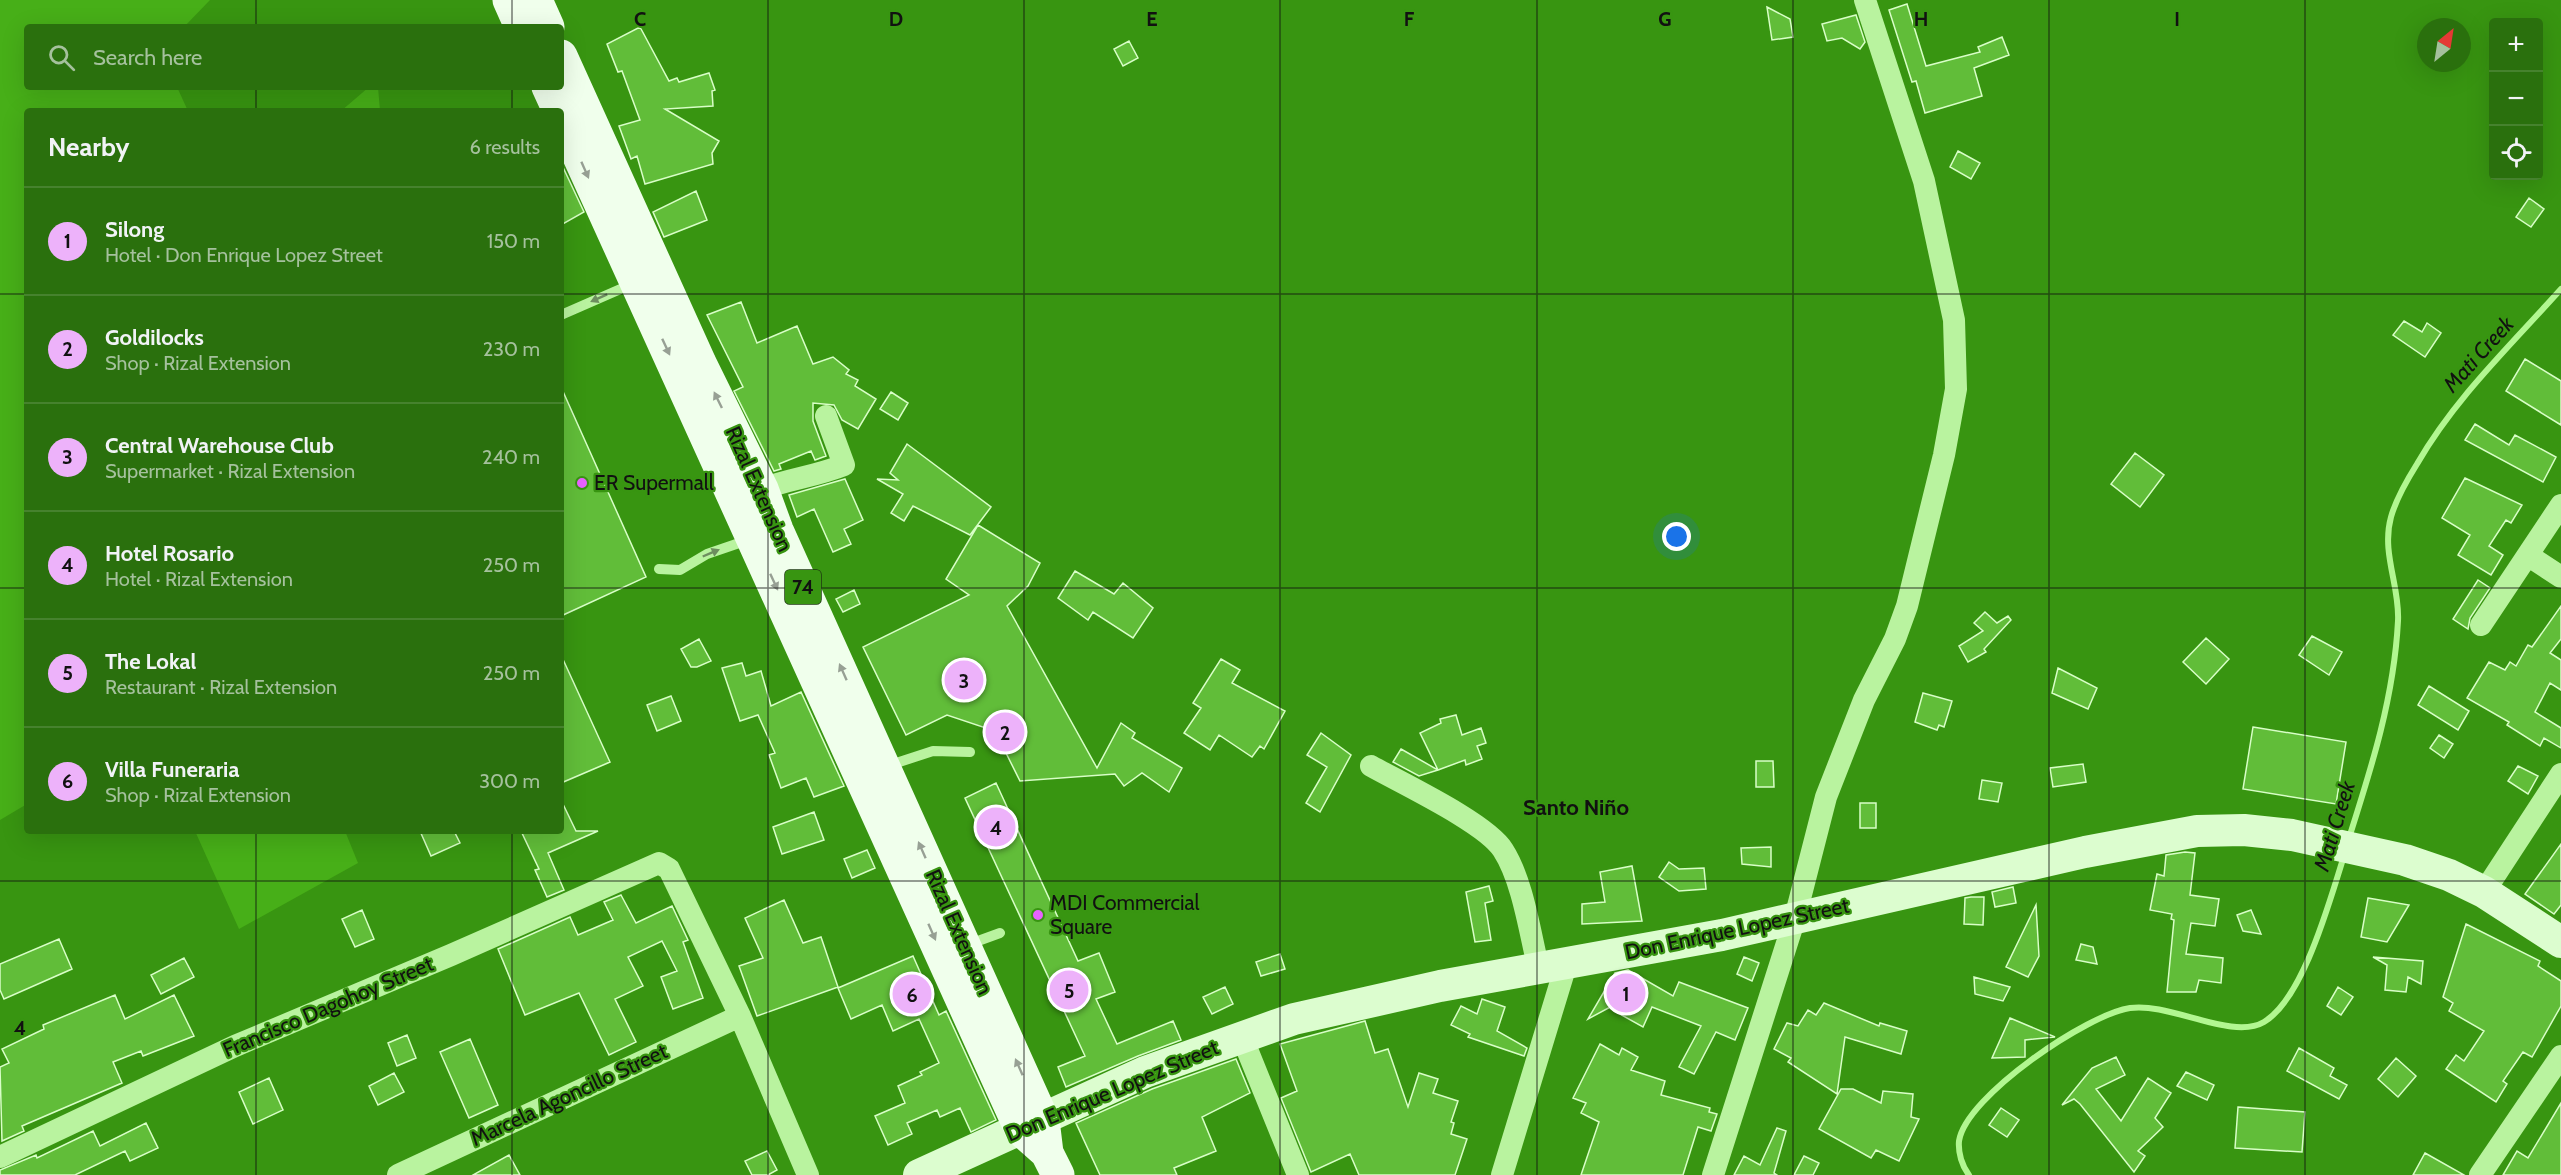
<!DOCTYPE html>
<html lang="en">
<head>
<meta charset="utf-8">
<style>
	body { margin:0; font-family:Cabin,sans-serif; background:#327516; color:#f1f3f6 }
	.controls { position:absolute; right:18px; top:18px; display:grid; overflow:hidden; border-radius:6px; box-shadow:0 6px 24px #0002 }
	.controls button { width:54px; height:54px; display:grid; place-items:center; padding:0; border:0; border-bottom:2px solid #46822e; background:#2a700d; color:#f1f3f6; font:30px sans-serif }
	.compass { position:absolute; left:2417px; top:18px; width:54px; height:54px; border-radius:50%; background:#2a700d; box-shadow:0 6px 24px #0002; rotate:30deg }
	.you { position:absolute; left:1677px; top:537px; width:21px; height:21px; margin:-15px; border:4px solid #fff; border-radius:50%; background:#1a73e8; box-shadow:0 0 0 9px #1a73e833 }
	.badge { display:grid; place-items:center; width:39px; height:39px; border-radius:50%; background:#edb2fa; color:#111; font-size:20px; font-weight:700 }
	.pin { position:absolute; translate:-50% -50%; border:3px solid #fff; box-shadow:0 2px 6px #0006 }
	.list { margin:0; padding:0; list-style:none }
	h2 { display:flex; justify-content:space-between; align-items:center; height:78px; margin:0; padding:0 24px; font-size:26px }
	h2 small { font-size:20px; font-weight:400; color:#a5c19d }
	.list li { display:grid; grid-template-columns:39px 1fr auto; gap:18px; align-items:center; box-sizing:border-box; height:108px; padding:0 24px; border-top:2px solid #46822e }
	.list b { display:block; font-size:22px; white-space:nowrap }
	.list p { margin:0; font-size:20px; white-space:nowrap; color:#a5c19d }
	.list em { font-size:20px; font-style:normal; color:#a5c19d }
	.icon { flex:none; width:33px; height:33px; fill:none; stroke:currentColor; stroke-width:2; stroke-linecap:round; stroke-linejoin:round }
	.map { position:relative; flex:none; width:2561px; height:1175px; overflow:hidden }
	.search { position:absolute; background:#2a700d; box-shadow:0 6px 24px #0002; left:24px; top:24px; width:540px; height:66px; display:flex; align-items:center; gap:15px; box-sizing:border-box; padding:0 21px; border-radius:6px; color:#a5c19d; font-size:22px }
	.panel { position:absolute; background:#2a700d; box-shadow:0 6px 24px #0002; left:24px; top:108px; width:540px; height:726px; border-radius:6px }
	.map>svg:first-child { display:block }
</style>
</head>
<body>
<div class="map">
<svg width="2561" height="1175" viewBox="0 0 2561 1175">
	<rect width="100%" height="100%" fill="#389511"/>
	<path fill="#47af18" d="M0 0H210L184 27H27V87H177L188 111H27V804L0 820Z
		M369 87H378L380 111H341Z
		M195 831H345L358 863 239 929Z"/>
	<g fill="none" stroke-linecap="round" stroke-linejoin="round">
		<path stroke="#b2f791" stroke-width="6" d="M2349 838C2372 766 2394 697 2398 621 2400 586 2381 553 2391 517 2396 499 2407 480 2417 464 2455 398 2510 346 2561 289
			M1969 1175C1962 1166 1958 1153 1959 1141 1966 1096 2088 1014 2130 1008 2170 1002 2232 1041 2264 1022 2304 998 2330 899 2344 856"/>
	</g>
	<path fill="#61bd39" stroke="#d8fec7" stroke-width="1.5" d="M1907 4 1926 66 1980 52 1978 47 2002 37 2009 55 1974 68 1982 96 1925 113 1916 81 1912 82 1889 10Z
		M1767 7 1790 19 1793 37 1772 40Z
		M1856 15 1865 42 1860 49 1842 38 1827 41 1822 24Z
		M640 27 669 81 677 78 679 82 709 73 715 90 712 91 713 106 665 109 719 141 712 153 713 164 645 184 637 156 631 159 619 126 640 120 622 71 618 72 607 44Z
		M1129 41 1138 58 1123 66 1114 49Z
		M1958 151 1980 163 1971 179 1950 167Z
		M561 163 584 212 561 225Z
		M696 191 707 220 664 237 653 212Z
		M2529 198 2544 209 2531 227 2516 217Z
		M741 302 757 343 797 326 813 364 833 357 849 370 846 374 858 380 855 386 876 399 858 429 842 420 834 405 813 403V421L826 456 815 460 811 451 779 464 781 469 774 471 734 391 743 387 707 315Z
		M2404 321 2422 332 2427 323 2441 333 2425 357 2393 335Z
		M2525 359 2561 381V425L2506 391Z
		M561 387 646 577 561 616Z
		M891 392 908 403 898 420 880 409Z
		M2475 424 2509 445 2515 435 2556 457 2543 482 2465 440Z
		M907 444 991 507 970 535 913 506 904 521 891 513 903 494 877 479 898 480 890 473Z
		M2135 453 2164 475 2140 507 2111 484Z
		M2465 478 2522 505 2511 523 2506 520 2489 546 2503 555 2491 575 2458 555 2470 535 2442 518Z
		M845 479 863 520 844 529 851 544 833 552 814 509 797 517 789 495Z
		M978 525 1040 563 1028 586 1007 606 1097 768 1121 723 1135 733 1132 738 1182 768 1169 792 1142 773 1124 786 1115 774 1020 781 995 731 947 715 906 735 863 647 969 595 946 579Z
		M1075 571 1114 594 1123 583 1153 608 1133 638 1093 612 1088 620 1058 598Z
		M2478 580 2490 588 2470 618 2468 629 2453 619Z
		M854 590 860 604 843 612 836 599Z
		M2561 606V639L2550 653 2561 660V690L2550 683 2535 712 2561 728V748L2544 738 2540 746 2507 725 2509 722 2467 698 2489 662 2505 670 2510 662 2516 666 2528 645 2532 647Z
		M1985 612 1997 623 2008 616 2011 620 1984 649 1986 652 1968 662 1959 646 1983 631 1974 623Z
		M2312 636 2342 652 2329 675 2299 655Z
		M2206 638 2229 659 2206 684 2183 662Z
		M699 639 711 661 697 667H691L681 649Z
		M561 655 610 762 561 783Z
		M1221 659 1240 670 1232 683 1285 711 1264 749 1260 746 1252 757 1219 735 1210 750 1184 733 1201 708 1193 703Z
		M742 663 746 676 761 671 771 706 801 692 844 786 814 797 806 778 781 788 769 755 775 753 758 715 740 721 722 668Z
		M2058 668 2097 688 2088 709 2052 693Z
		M2429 686 2469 711 2458 730 2418 705Z
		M1923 693 1952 701 1944 727 1939 725 1937 730 1915 722Z
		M671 696 681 721 657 731 647 705Z
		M1456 715 1462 735 1481 728 1486 743 1477 746 1482 759 1466 765 1465 760 1438 770 1420 733 1441 723 1440 719Z
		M2253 727 2346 742 2336 804 2243 789Z
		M1321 733 1351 755 1320 812 1306 803 1327 767 1307 755Z
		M2439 735 2453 744 2444 758 2430 748Z
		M1401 749 1438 770 1419 776 1393 762Z
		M1756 761H1773L1774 787H1756Z
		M2083 764 2086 782 2053 787 2050 768Z
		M2518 766 2538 776 2528 794 2508 781Z
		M1982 780 2002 783 1998 802 1979 799Z
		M996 783 1078 961 1099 953 1115 992 1096 999 1117 1044 1173 1021 1181 1040 1138 1056 1066 1087 1058 1067 1085 1056 965 798Z
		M561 800 576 831H598L548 853 564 890 547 897 535 870 539 869 521 831H561Z
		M1860 803H1876V828H1860Z
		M814 812 824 840 782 854 773 827Z
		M420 831H454L460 843 431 856Z
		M2561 844V905L2554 914 2525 894Z
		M1771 847V867L1742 864 1741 848Z
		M867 850 875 868 852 878 844 859Z
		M2185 852 2195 853 2190 895 2219 899 2215 926 2191 923 2186 954 2223 958 2221 983 2199 980 2196 992H2167L2174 920 2171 919 2172 914 2150 910 2157 874 2164 876 2166 855Z
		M1669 862 1679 869 1704 868 1706 889 1679 891 1659 877Z
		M1632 866 1642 921 1582 924V904L1605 902 1600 872Z
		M1489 886 1493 901 1485 903 1491 940 1475 942 1466 892Z
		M2013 887 2016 903 1995 907 1992 892Z
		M621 895 636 923 672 906 688 940 683 942 703 998 673 1009 661 977 677 971 662 941 628 957 643 986 615 999 636 1042 609 1055 579 993 525 1015 498 949 570 917 578 935 613 920 604 902Z
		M1971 897H1984L1983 925 1964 924 1965 898Z
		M2368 898 2409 905 2387 942 2361 937Z
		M784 900 803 943 821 937 838 987 757 1016 739 966 763 958 745 918Z
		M2036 905 2039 956 2028 977 2006 967Z
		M362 910 374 939 355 947 342 919Z
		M2251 910 2261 934 2243 931 2237 915Z
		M2466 924 2540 961 2538 966 2561 981V1006L2532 1057 2523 1052 2503 1081 2507 1084 2496 1102 2446 1069 2456 1055 2464 1061 2484 1031 2449 1011 2453 1003 2443 997Z
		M59 939 72 969 4 999 0 990V964Z
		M2081 944 2093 947 2097 964 2076 960Z
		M1280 954 1285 969 1261 976 1256 962Z
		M913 956 939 1015 946 1011 996 1120 971 1132 960 1108 940 1117 937 1110 907 1123 912 1134 888 1145 875 1116 905 1103 898 1086 922 1075 920 1072 939 1063 919 1019 893 1031 882 1005 851 1019 838 988Z
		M1744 957 1759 963 1752 981 1737 974Z
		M2373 957 2423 961 2421 984 2408 977 2406 992 2385 990 2387 965Z
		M184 958 194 977 161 994 151 975Z
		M1628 970 1673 996 1679 982 1748 1008 1735 1040 1716 1032 1694 1074 1679 1067 1701 1026 1652 1007 1643 1027 1618 1013 1627 998 1588 1019 1615 973Z
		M1974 977 2010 987 2003 1001 1975 994Z
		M1225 987 1233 1004 1212 1014 1203 997Z
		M2338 987 2353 997 2341 1015 2327 1006Z
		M115 995 125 1019 174 995 194 1036 143 1056 141 1051 113 1062 122 1083 22 1126 24 1131 2 1141 0 1067 9 1063 2 1049 44 1029 43 1025Z
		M1482 999 1505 1007 1497 1031 1527 1048 1524 1056 1468 1037 1470 1034 1451 1025 1461 1006 1477 1014Z
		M1824 1003 1879 1026 1880 1023 1907 1031 1901 1054 1845 1037 1837 1094 1788 1062 1791 1058 1774 1049 1787 1023 1798 1026 1808 1010 1816 1015Z
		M2010 1018 2055 1037 2025 1040V1057L1992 1058Z
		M1365 1021 1375 1053 1388 1049 1408 1107 1419 1073 1438 1079 1433 1093 1458 1101 1451 1122 1454 1123 1451 1134 1467 1139 1455 1175H1359L1350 1154 1311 1172 1281 1098 1297 1091 1280 1044Z
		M407 1035 416 1058 397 1066 388 1043Z
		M470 1039 498 1105 469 1118 440 1052Z
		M1600 1044 1619 1055 1622 1048 1638 1057 1631 1070 1665 1081 1661 1095 1710 1108 1709 1112 1717 1114 1711 1131 1698 1127 1683 1175H1581L1599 1122 1581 1113 1586 1103 1573 1098Z
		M2299 1048 2334 1068 2330 1076 2347 1085 2339 1099 2287 1071Z
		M2116 1057 2125 1075 2096 1089 2121 1121 2148 1078 2171 1093 2155 1118 2163 1127 2138 1151 2145 1156 2134 1172 2080 1104 2074 1099 2062 1105 2092 1068Z
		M2396 1058 2416 1076 2398 1097 2378 1079Z
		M1236 1059 1250 1093 1202 1117 1216 1151 1174 1168 1177 1175H1100L1076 1123 1152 1089Z
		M2186 1072 2214 1085 2207 1100 2177 1086Z
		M394 1073 404 1092 378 1105 369 1086Z
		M269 1078 283 1110 253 1124 239 1092Z
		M1841 1089H1853L1881 1103 1883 1091 1913 1094 1911 1117 1919 1119 1899 1161 1876 1150 1871 1158 1819 1129Z
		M2561 1103V1175H2503L2517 1151 2528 1158Z
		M2238 1107 2305 1112 2302 1152 2235 1148Z
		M2001 1108 2019 1120 2007 1137 1989 1125Z
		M146 1123 158 1148 130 1161 125 1151 75 1175H0V1170L36 1155 37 1158 93 1131 100 1146Z
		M1777 1128 1786 1131 1774 1173 1777 1175H1734L1744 1156 1760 1165Z
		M767 1151 777 1170 768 1175H752L745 1161Z
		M2425 1153 2464 1175H2413Z
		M509 1155 520 1175H473Z
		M1804 1156 1819 1163 1813 1175H1794Z"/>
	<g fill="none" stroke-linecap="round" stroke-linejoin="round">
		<path stroke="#b9f39f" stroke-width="10" d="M561 315 632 284
			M659 569 680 570 707 554 748 540
			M887 766 933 751 970 752
			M967 945 1000 933"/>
		<path stroke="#b9f39f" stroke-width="22" d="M762 489C789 479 817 476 844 465L826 416
			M2529 556 2561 577
			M2481 625 2561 505
			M1371 766C1403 784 1486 823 1503 850 1523 881 1530 934 1539 970
			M2484 892 2561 774
			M1242 1037 1298 1175
			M0 1157 235 1046 451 955 659 863 669 869 740 1016 808 1175
			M398 1175 740 1016
			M1502 1175 1566 965
			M1713 1175 1795 918 1826 797 1864 700 1895 639 1907 606 1944 455 1956 389 1954 320 1924 181 1865 0
			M2480 1175 2561 1056"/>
		<path stroke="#dcfdcf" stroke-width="32" d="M919 1175 1145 1072 1294 1019 1440 986 1722 935 2085 852 2197 831 2244 830 2292 835 2405 860 2449 875 2484 892 2561 942"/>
		<path stroke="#f0ffec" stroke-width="33" d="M509 0 521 27
			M536 0 548 27
			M561 56 700 363 762 489 777 530 1043 1120 1047 1153 1058 1175
			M548 87 559 111
			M561 117 1021 1130 1047 1153"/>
	</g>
	<defs><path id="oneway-solid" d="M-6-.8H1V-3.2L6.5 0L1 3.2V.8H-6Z" transform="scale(1.5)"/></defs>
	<g fill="#97a094">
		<use href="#oneway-solid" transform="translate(585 170) rotate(66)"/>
		<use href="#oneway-solid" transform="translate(666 347) rotate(65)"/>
		<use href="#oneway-solid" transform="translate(718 400) rotate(-116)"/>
		<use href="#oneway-solid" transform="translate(774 582) rotate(65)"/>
		<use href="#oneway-solid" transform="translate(843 672) rotate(-114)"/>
		<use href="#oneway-solid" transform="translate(922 850) rotate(-114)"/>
		<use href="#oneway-solid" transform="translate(932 932) rotate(66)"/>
		<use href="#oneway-solid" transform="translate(1019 1067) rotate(-114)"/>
	</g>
	<g fill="#6d8d5f">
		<use href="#oneway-solid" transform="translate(599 298) rotate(156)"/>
		<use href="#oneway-solid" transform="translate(711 553) rotate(-23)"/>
	</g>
	<path fill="none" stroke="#111" stroke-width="1.5" stroke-opacity="0.55" d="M256 0V27M512 0V27M768 0V1175M1024 0V1175M1280 0V1175M1537 0V1175M1793 0V1175M2049 0V1175M2305 0V1175M256 87V111M512 87V111M0 294H27M561 294H2561M0 588H27M561 588H2561M256 831V1175M512 831V1175M0 881H2561"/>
	<g fill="#e862ff" stroke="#389511" stroke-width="2">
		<circle cx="582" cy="483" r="6"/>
		<circle cx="1038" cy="915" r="6"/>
	</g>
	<g text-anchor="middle" stroke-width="4.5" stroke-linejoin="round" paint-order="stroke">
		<rect fill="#389511" stroke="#1d3911" stroke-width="1.5" x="785" y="570" width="36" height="34" rx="4.5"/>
		<g font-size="20" font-weight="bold" fill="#111">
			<text x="803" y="594">74</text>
		</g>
		<g font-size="21" fill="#111" stroke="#389511" text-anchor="start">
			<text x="594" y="490">ER Supermall</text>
			<text x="1050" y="910">MDI Commercial<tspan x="1050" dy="24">Square</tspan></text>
		</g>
		<g font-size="21" fill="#111" stroke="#389511">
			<text transform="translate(759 489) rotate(66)" y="7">Rizal Extension</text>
			<text transform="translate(1737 929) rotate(-12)" y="7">Don Enrique Lopez Street</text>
			<text transform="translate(959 932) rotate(66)" y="7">Rizal Extension</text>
			<text transform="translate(328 1007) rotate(-23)" y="7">Francisco Dagohoy Street</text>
			<text transform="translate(1112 1091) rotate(-23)" y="7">Don Enrique Lopez Street</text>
			<text transform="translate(569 1095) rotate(-25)" y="7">Marcela Agoncillo Street</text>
		</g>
		<g font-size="22" font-style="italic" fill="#111" stroke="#389511">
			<text transform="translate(2478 354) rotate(-48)" y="8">Mati Creek</text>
			<text transform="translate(2334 826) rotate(-73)" y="8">Mati Creek</text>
		</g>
		<g font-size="22" font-weight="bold" fill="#111" stroke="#389511">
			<text x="1576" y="815">Santo Niño</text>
		</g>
	</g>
	<g font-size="20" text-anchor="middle" font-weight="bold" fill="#111" stroke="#389511" stroke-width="4.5" stroke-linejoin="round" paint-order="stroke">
		<text x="640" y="26">C</text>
		<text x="896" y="26">D</text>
		<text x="1152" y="26">E</text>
		<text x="1409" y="26">F</text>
		<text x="1665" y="26">G</text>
		<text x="1921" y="26">H</text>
		<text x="2177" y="26">I</text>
		<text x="20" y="1035">4</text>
	</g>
</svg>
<div class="controls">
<button>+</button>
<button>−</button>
<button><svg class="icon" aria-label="locate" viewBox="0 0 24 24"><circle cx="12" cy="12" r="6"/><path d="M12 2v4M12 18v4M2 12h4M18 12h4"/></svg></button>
</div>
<svg class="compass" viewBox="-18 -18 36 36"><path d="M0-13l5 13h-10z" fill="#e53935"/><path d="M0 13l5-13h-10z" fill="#a5c19d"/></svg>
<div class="you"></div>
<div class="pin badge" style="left:1626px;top:993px">1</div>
<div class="pin badge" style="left:1005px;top:732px">2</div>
<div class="pin badge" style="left:964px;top:680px">3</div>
<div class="pin badge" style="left:996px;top:827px">4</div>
<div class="pin badge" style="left:1069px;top:990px">5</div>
<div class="pin badge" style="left:912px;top:994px">6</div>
<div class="search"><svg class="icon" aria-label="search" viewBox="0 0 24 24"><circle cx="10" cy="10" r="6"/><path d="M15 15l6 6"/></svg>Search here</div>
<section class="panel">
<h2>Nearby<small>6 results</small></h2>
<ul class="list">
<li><span class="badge">1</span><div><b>Silong</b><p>Hotel · Don Enrique Lopez Street</p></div><em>150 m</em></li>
<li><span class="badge">2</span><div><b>Goldilocks</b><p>Shop · Rizal Extension</p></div><em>230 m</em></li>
<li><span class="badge">3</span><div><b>Central Warehouse Club</b><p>Supermarket · Rizal Extension</p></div><em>240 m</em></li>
<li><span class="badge">4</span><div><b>Hotel Rosario</b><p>Hotel · Rizal Extension</p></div><em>250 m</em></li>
<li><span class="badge">5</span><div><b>The Lokal</b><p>Restaurant · Rizal Extension</p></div><em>250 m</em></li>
<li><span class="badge">6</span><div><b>Villa Funeraria</b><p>Shop · Rizal Extension</p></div><em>300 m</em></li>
</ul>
</section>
</div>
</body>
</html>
